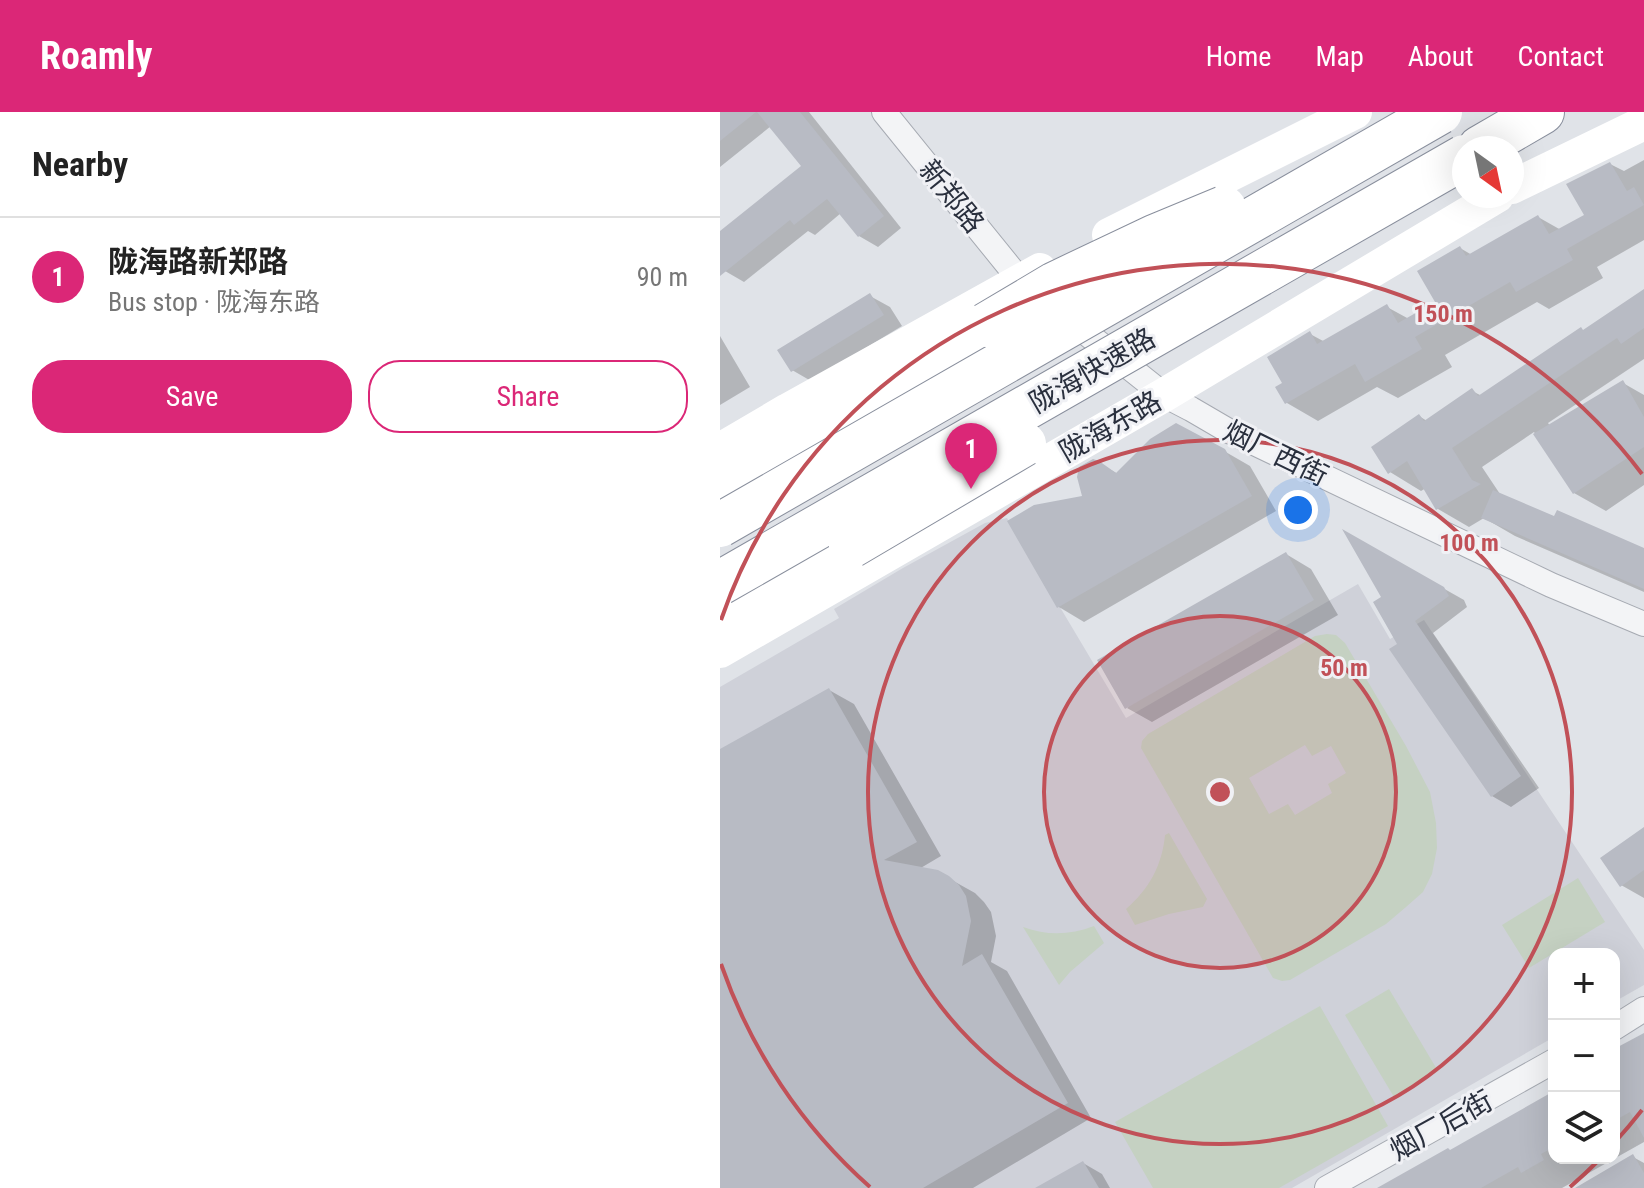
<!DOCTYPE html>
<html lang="en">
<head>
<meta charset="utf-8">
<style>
	body { margin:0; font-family:"Roboto Condensed","Noto Sans SC",sans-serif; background:#f6f6f6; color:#222 }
	.controls { position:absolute; right:24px; bottom:24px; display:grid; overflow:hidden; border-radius:16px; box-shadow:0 8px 32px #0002 }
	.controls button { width:72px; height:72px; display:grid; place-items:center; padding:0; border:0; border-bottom:2px solid #e0e0e0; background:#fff; color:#222; font:40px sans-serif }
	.compass { position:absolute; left:732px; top:24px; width:72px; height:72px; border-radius:50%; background:#fff; box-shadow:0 8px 32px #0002; rotate:147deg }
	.you { position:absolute; left:578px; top:398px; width:28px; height:28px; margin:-20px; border:6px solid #fff; border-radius:50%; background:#1a73e8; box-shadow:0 0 0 12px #1a73e833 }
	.badge { display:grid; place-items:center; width:52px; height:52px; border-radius:50%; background:#db2777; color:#fff; font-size:26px; font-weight:700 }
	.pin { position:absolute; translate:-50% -66px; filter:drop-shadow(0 2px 4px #0008) }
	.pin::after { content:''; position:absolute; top:42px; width:28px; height:24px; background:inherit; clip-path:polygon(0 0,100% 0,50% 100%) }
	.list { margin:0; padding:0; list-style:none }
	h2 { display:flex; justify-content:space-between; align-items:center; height:104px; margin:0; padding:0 32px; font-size:34px }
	h2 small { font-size:26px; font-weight:400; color:#767676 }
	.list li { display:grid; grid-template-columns:52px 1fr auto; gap:24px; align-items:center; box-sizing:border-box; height:120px; padding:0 32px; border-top:2px solid #e0e0e0 }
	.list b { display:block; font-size:30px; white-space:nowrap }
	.list p { margin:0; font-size:26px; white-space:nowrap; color:#767676 }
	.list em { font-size:26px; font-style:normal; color:#767676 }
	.actions { display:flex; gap:16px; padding:24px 32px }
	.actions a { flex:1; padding:18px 0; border:2px solid #db2777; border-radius:32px; text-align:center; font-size:28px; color:#db2777 }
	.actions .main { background:#db2777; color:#fff }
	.icon { flex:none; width:44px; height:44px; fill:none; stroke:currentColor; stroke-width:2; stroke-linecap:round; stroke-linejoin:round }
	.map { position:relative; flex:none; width:924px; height:1076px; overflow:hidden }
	header { display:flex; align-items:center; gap:48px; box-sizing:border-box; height:112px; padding:0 40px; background:#db2777; color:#fff }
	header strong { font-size:38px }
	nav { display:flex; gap:44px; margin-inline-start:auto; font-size:28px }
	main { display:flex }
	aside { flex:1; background:#fff }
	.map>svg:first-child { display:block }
</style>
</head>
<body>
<header>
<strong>Roamly</strong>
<nav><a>Home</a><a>Map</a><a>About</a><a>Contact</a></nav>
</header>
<main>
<aside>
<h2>Nearby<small></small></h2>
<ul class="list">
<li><span class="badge">1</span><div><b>陇海路新郑路</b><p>Bus stop · 陇海东路</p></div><em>90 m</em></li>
</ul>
<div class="actions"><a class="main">Save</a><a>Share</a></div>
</aside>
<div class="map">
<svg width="924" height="1076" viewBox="0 0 924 1076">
	<rect width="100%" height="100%" fill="#e0e3e8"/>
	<path fill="#cfd1d9" d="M287 406 406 606 638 472 670 527 704 508 924 838V873L894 890V842H834V925L572 1076H0V575L119 506 114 497 183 456 265 411Z"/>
	<path fill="#c5d1c2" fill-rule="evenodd" d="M607 522 616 523 625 531 686 634 710 680 716 711 717 736 712 762 703 780 686 795 666 812 570 868 562 869 553 866 421 636 422 629 428 622 595 524ZM585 633 592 644 611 634 626 661 608 672 612 681 575 703 568 692 549 702 529 666Z
		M449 721 487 787 483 795 449 802 415 813 406 797C429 777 442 754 445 723Z
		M858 766 885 810 809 856 782 813Z
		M374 814 384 831 350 860 339 873 303 815C328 824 350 823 374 814Z
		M669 877 718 959 674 985 625 903Z
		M600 894 668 1014 559 1076H433L395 1010Z"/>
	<path fill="#0003" d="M0 0H89L181 116 158 135 139 124 121 101 95 123 88 119 24 170 5 159 0 152V122L84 55 51 14 0 55Z
		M924 48V128L877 155 883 166 829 197 817 190 725 243 732 255 678 286 657 275 598 309 567 291 565 271 590 222 605 230 667 195 689 207 718 190 740 136 752 143 818 105 841 118 867 104 890 52 904 59Z
		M924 180V247L828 311 830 314 903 271 924 283V373L886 399 854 381 814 320 762 355 780 382 835 407 924 438V480L795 424 764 406 749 415 718 397 706 376 701 379 670 360 699 304 707 309 752 279 762 284 865 220Z
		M150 184 170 195 182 214 91 269 72 258Z
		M0 224 30 275 0 293Z
		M504 339 530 354 556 399 364 510 339 495 365 386 379 351 398 362Z
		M627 422 744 488 747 495 713 521 819 676 791 695 772 684 680 533 664 486Z
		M566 442 591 457 618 503 432 610 407 596Z
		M109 578 134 592 221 744 199 757 228 766 255 781 264 790 271 800 276 824 271 850 287 859 371 1006 253 1076H0V640Z
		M924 718V786L901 773Z
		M924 923V1030L842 1076H680L731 1040 834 981V1046H894V939Z
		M913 1045 924 1051V1076H859Z
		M363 1051 382 1062 390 1076H319Z"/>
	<path fill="#b8bbc4" d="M0 0H36L0 29Z
		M37 0H80L164 104 138 125 107 87 74 113 70 108 0 164V119L81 54Z
		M890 50 907 79 914 75 924 93 847 137 853 148 796 180 790 170 695 225 702 237 645 270 635 252 565 292 555 275 562 271 547 245 590 219 597 232 667 192 678 211 715 190 697 159 740 134 746 144 818 103 829 122 864 103 846 72Z
		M924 177V216L901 232 897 226 732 336 752 368 761 372 716 398 687 349 668 362 651 335 699 302 704 309 752 276 758 284 861 215 863 218Z
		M150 181 164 203 71 260 57 238Z
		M903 268 924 305V335L853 382 813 322Z
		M456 311 505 337 532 384 337 496 287 409 314 393 362 384 357 365 359 355 373 347 379 349 396 361 430 327Z
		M773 378 834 404 837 398 924 436V477L761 406Z
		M622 417 724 475 729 484 695 509 801 664 771 685 669 537 677 532 653 490 661 485Z
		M566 440 594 488 405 597 377 548Z
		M109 576 197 730 164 748 218 758 229 764 239 773 246 784 251 809 242 854 262 842 348 991 203 1076H0V637Z
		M924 715V758L900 775 880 746Z
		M924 921V1026L910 1000 894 1009V937Z
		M834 979V1035L821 1042 824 1048 801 1061 798 1055 761 1076H657L728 1036 730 1038Z
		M913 1042 924 1061V1076H855Z
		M363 1049 379 1076H315Z"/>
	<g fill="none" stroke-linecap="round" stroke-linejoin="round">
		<defs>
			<path id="street" d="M164 0 300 168 311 177
				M346 205 444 283 471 297 507 318 831 473 924 512
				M894 916 924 897
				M607 1076 834 949"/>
			<path id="highway" d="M760 36 822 0
				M0 367 266 213
				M0 514 131 434"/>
		</defs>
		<use href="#street" stroke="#a6aab2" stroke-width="26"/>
		<use href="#highway" stroke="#898f9d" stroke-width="46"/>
		<use href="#street" stroke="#f3f4f6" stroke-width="24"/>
		<path stroke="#fff" stroke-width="34" d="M792 75 924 11
			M389 123 635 0
			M0 338 68 298 320 158
			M0 539 444 283 777 84"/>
		<use href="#highway" stroke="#fff" stroke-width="44"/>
		<defs>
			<path id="highway-bridge" d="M266 213 335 172 434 125 504 96
				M0 413 720 0
				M131 434 304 332
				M0 471 744 45"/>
		</defs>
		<use href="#highway-bridge" stroke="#898f9d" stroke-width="46" stroke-linecap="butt"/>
		<use href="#highway-bridge" stroke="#fff" stroke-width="44"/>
	</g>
	<circle cx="500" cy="680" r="176" fill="#c15158" fill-opacity=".12"/>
	<g fill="none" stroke="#c15158" stroke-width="4">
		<circle cx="500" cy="680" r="176"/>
		<circle cx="500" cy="680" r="352"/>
		<path d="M922 998A528 528 0 0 1 895 1030M880 1047A528 528 0 0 1 850 1075M150 1075A528 528 0 0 1 1 852M1 508A528 528 0 0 1 922 362"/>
	</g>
	<g text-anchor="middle" stroke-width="6" stroke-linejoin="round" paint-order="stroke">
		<g font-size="28" fill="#2a303e" stroke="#f0f1f5">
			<text transform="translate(232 84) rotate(51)" y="10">新郑路</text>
			<text transform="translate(372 258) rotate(-30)" y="10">陇海快速路</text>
			<text transform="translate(390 314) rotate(-30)" y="10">陇海东路</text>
			<text transform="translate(556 341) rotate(26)" y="10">烟厂西街</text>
			<text transform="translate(721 1013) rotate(-29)" y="10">烟厂后街</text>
		</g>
	</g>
	<circle cx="500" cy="680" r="12" fill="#c15158" stroke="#f0f1f5" stroke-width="4"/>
	<g font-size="24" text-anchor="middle" font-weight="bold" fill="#c15158" stroke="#f0f1f5" stroke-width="6" stroke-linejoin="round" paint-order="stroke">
		<text x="723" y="210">150 m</text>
		<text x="749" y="439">100 m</text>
		<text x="624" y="564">50 m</text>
	</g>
</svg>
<div class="controls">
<button>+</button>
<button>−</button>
<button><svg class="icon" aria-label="layers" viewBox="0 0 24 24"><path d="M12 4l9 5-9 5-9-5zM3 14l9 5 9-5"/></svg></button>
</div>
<svg class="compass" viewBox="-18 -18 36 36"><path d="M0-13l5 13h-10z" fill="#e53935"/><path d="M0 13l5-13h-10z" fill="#767676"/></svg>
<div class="you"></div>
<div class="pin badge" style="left:251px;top:377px">1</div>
</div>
</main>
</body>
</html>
